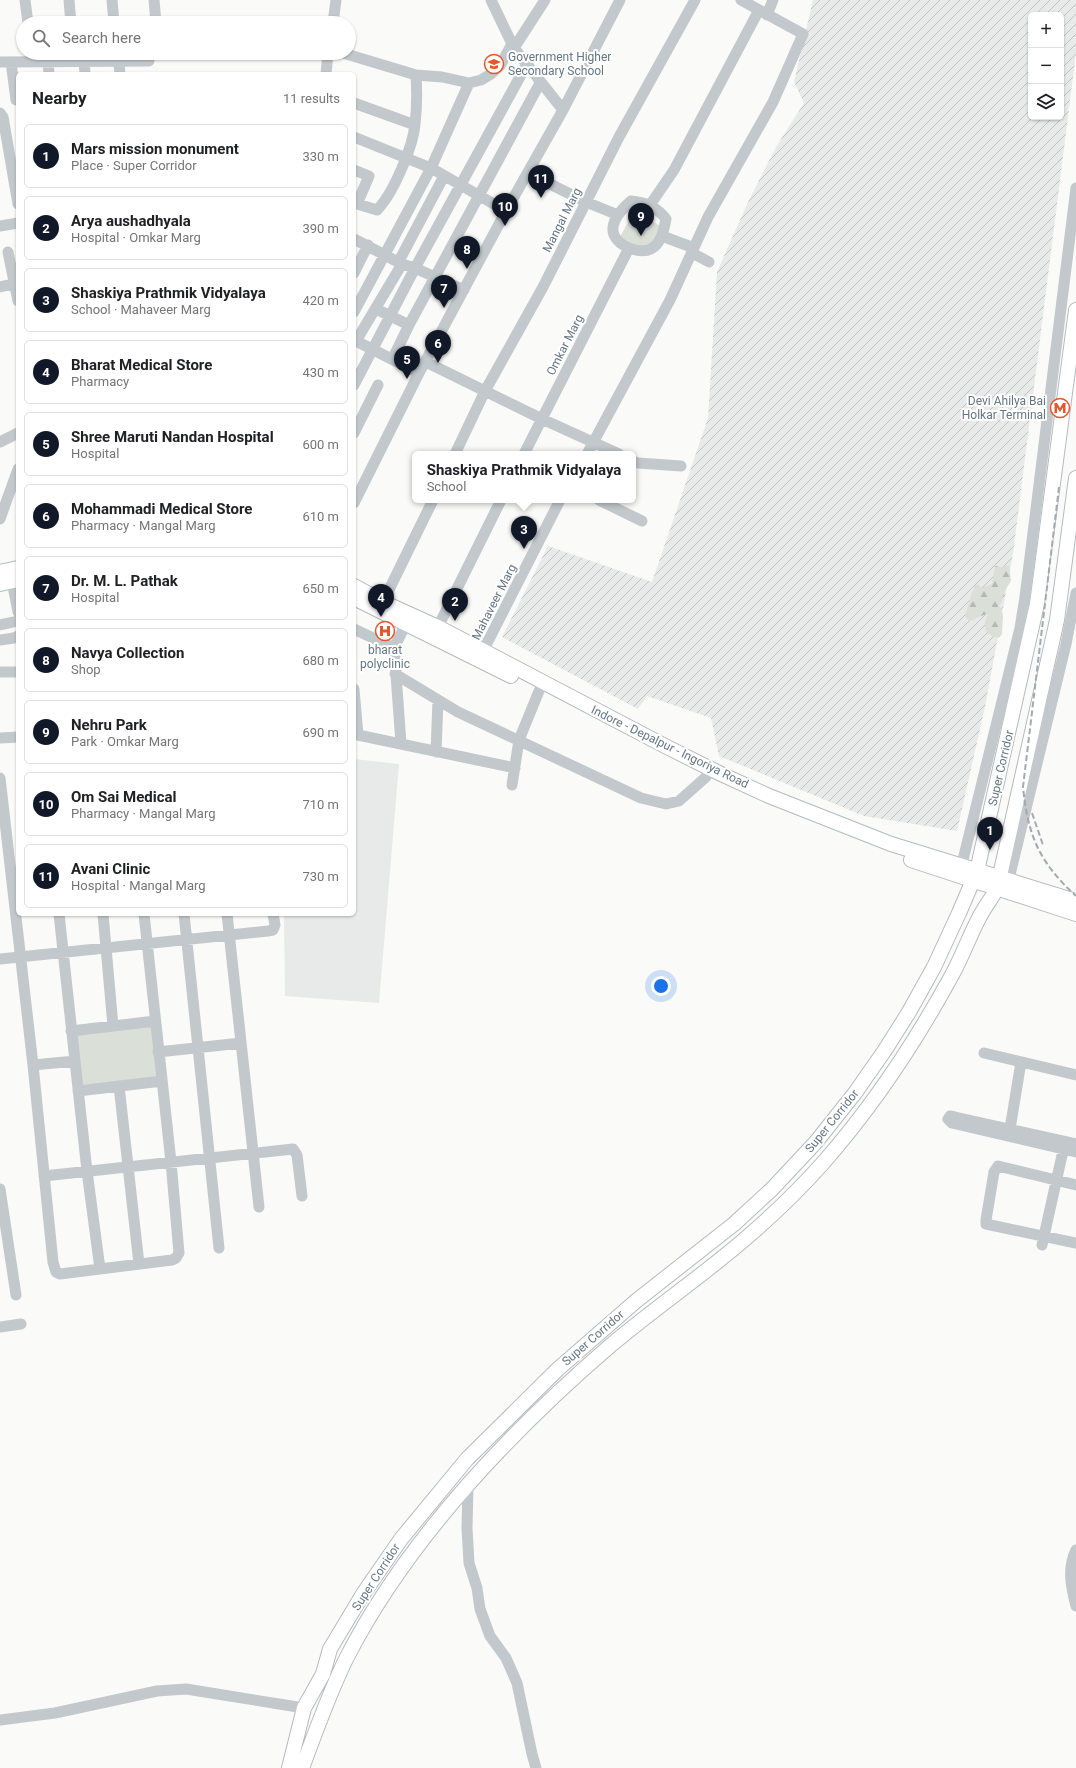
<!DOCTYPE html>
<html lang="en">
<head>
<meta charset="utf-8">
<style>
	body { margin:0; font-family:Roboto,sans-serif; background:#f6f6f6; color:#202124 }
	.controls { position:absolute; right:12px; top:12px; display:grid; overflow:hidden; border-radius:6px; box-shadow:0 1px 3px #0004 }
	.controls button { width:36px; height:36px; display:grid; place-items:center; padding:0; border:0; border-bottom:1px solid #e0e0e0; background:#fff; color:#202124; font:20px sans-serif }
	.you { position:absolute; left:661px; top:986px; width:14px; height:14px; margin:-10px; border:3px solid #fff; border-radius:50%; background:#1a73e8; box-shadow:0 0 0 6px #1a73e833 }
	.badge { display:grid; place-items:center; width:26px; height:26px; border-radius:50%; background:#111827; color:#fff; font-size:13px; font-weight:700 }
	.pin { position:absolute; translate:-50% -33px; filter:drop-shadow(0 1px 2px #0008) }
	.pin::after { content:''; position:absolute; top:21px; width:14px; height:12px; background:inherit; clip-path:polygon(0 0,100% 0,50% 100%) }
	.popup { position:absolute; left:412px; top:451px; width:224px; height:52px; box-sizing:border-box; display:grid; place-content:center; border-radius:6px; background:#fff; filter:drop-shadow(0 1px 3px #0005); font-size:13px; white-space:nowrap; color:#757577 }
	.popup b { font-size:15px; color:#202124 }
	.popup::after { content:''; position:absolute; left:50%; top:100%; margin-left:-8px; border:8px solid transparent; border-top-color:#fff }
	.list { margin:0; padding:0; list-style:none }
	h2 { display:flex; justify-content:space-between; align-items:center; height:52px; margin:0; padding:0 16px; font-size:17px }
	h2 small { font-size:13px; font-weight:400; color:#757577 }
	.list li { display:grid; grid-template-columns:26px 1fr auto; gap:12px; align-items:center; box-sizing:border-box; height:64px; margin:0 8px 8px; padding:0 8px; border:1px solid #e0e0e0; border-radius:6px }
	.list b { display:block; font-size:15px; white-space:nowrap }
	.list p { margin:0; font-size:13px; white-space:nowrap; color:#757577 }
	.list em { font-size:13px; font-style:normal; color:#757577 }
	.icon { flex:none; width:22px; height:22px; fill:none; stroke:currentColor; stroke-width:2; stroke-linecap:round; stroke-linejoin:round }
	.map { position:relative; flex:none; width:1076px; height:1768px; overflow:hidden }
	.search { position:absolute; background:#fff; box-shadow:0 1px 3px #0004; left:16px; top:16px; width:340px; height:44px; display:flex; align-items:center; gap:10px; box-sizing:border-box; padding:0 14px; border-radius:22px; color:#757577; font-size:15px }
	.panel { position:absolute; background:#fff; box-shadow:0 1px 3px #0004; left:16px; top:72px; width:340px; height:844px; border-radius:6px }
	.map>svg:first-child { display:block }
</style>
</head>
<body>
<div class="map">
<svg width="1076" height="1768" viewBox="0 0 1076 1768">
	<defs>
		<pattern id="industrial-furrows" width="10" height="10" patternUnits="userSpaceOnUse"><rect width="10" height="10" fill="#e8e9e9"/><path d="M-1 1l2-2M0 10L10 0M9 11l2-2" fill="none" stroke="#c0c1c2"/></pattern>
		<pattern id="forest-firs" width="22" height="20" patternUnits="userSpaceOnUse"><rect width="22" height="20" fill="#dadfd7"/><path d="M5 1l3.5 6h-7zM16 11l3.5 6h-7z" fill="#b4b9b4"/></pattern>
	</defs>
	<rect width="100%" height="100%" fill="#fafaf8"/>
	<path fill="#e8e9e9" d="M354 759 399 764 379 1003 285 996 284 914H354Z"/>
	<path fill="url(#industrial-furrows)" fill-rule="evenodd" d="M813 0H1076V53L1013 554 985 707 957 831 864 816 719 756 711 718 647 696 638 709 502 637 548 546 652 582 708 418 717 272 748 202 776 147 804 103 794 82ZM1031 15H1061V117H1031Z"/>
	<path fill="url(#forest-firs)" d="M1009 565 1011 581 1005 590 1003 599 999 606 1003 615 1002 634 999 638C983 634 983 627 988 614 980 615 976 620 969 621L965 616 972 592 977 584 982 588 992 584 995 566 1001 567Z"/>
	<path fill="#dadfd7" d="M637 212 660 226 651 254 619 239 633 213Z
		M151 1025 158 1078 82 1087 76 1034Z"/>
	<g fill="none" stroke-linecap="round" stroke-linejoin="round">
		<defs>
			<path id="major" d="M0 572 18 568
				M0 584 18 580
				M354 586 383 602 438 627 665 746 721 774 769 796 891 844 1076 901
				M354 598 511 676
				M911 860 1076 914
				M289 1768 304 1708 323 1674 330 1649 363 1594 401 1539 467 1459 558 1369 636 1301 734 1224 772 1189 816 1142 855 1093 885 1050 909 1012 934 967 959 913 977 871 1037 604 1076 310
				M302 1768C316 1731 329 1693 347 1657 409 1537 510 1432 611 1345 655 1308 702 1276 745 1239 773 1215 799 1190 823 1163 873 1106 916 1041 952 975 962 957 969 937 979 918 984 908 991 899 997 889L1057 620 1076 478"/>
		</defs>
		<use href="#major" stroke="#b5babe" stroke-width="16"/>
		<path stroke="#c3c8cc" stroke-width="11" d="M25 0 28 23
			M69 0 71 23
			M112 0 114 23
			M154 0 156 23
			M491 0 514 48 563 110
			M767 15 773 0
			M333 23 336 0
			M514 48 545 0
			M118 53 120 74
			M343 53 416 75 442 77 469 83 481 80 491 74 500 66 512 44
			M0 62 149 61
			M11 62 16 100
			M48 62 49 74
			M84 62 85 74
			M326 74 328 53
			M354 103 415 125
			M0 113 3 117 18 204
			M354 137 431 168 506 211
			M354 170 369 176 357 204
			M528 173 586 202 618 215
			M631 201C646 202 657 207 666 219 664 229 662 240 654 247 643 256 619 247 614 235 609 222 623 208 631 201Z
			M354 203 377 210C393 194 413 147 415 124 417 108 417 91 416 75
			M650 205 674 170 759 10
			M0 226 18 223
			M662 236 694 248
			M354 239 402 264 415 268 464 290
			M8 252 18 301
			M692 253 709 262
			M399 261 444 176
			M354 273 368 245
			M0 287 18 283
			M376 309 409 325
			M354 312 431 168 469 83
			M354 340 419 373
			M356 341 402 264
			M393 358 409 325 540 83
			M426 362 542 419 619 454
			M354 385 415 268 527 64
			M354 433 378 385
			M0 442 18 433
			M455 454 485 391 543 287 619 137 695 0
			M524 454 629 248
			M587 454 670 300 708 217 773 102 803 34 741 0
			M633 461 638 463 681 466
			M599 500 642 521
			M354 503 419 373 506 211 563 110 620 0
			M0 519 18 469
			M12 581 18 612
			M383 602 433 500
			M0 625 18 621
			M354 629 394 648
			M435 633 501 500
			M0 640 14 638 18 636
			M483 651 560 500
			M0 672H18
			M395 674 458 712 641 798 666 804 679 801 706 777
			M354 689 358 735 515 768
			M0 738 18 737
			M401 743 394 648 406 624
			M436 752 438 700
			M0 778 33 1065 53 1262 56 1272 60 1274 172 1260 176 1258 179 1253 171 1162 144 914
			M512 785 519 740 539 691
			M960 872 1020 628 1025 597 1076 188
			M1007 887 1066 644 1076 593
			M59 914 87 1171 100 1269
			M103 914 113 1026
			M184 914 219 1248
			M227 914 259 1207
			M0 959 268 931 273 930 275 925 273 914
			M71 1031 155 1021
			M158 1052 241 1043
			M984 1053 1076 1075
			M33 1065 75 1061
			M119 1086 139 1264
			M78 1091 162 1081
			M1010 1129 1021 1062
			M1076 1144 955 1117 950 1116 948 1119 952 1123 1076 1152
			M44 1176 293 1149 297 1155 302 1196
			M1076 1185 998 1166 994 1172 986 1220V1224L1076 1243
			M0 1189 16 1295
			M1042 1245 1065 1142
			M0 1327 21 1324
			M468 1486 467 1528 469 1563 477 1588 480 1609 490 1636 506 1658 517 1683 532 1754 536 1768
			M1076 1550C1067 1568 1071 1587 1076 1606
			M0 1720 55 1713 157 1691 186 1689 304 1708"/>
		<use href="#major" stroke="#fff" stroke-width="14"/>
		<path stroke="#a2aab0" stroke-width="2" stroke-dasharray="6 3" stroke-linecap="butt" d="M1059 487 1023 787C1028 836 1039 862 1076 896
			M1032 813 1043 845"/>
	</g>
	<defs>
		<symbol id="school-ring" viewBox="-11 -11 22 22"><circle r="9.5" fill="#fff" stroke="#e4572e" stroke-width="1.5"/><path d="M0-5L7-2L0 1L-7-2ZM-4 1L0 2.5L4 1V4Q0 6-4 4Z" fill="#e4572e"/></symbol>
		<symbol id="metro-ring" viewBox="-11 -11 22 22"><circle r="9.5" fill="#fff" stroke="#e4572e" stroke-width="1.5"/><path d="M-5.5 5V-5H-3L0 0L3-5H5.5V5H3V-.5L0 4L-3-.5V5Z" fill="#e4572e"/></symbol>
		<symbol id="hospital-ring" viewBox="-11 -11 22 22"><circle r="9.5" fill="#fff" stroke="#e4572e" stroke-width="1.5"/><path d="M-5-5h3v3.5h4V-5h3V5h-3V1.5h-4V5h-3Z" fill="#e4572e"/></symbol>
	</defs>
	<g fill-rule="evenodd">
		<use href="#school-ring" x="483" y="53" width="22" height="22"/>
		<use href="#metro-ring" x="1049" y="397" width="22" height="22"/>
		<use href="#hospital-ring" x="374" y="620" width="22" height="22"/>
	</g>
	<g text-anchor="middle" stroke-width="4" stroke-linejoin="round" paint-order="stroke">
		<g font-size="12" fill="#657683" stroke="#fff" text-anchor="start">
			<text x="508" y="61">Government Higher<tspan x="508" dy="14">Secondary School</tspan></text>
			<text x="1046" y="405" text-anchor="end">Devi Ahilya Bai<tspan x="1046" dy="14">Holkar Terminal</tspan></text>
			<text x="385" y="654" text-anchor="middle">bharat<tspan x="385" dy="14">polyclinic</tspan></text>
		</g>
		<g font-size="12" fill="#657683" stroke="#fff">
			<text transform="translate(562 220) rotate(-63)" y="4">Mangal Marg</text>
			<text transform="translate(565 345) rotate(-63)" y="4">Omkar Marg</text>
			<text transform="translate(494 602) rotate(-63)" y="4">Mahaveer Marg</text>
			<text transform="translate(670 747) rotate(26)" y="4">Indore - Depalpur - Ingoriya Road</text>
			<text transform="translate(1001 768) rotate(-77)" y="4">Super Corridor</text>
			<text transform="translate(832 1121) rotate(-51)" y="4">Super Corridor</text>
			<text transform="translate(593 1338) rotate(-41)" y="4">Super Corridor</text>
			<text transform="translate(376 1577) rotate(-57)" y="4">Super Corridor</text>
		</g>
	</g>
</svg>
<div class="controls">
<button>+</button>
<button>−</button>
<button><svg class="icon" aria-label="layers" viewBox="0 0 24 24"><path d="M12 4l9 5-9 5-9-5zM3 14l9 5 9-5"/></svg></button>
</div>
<div class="you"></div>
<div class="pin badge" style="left:990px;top:850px">1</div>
<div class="pin badge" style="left:455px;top:621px">2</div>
<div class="pin badge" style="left:524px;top:549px">3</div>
<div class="popup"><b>Shaskiya Prathmik Vidyalaya</b>School</div>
<div class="pin badge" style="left:381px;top:617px">4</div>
<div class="pin badge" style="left:407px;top:379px">5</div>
<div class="pin badge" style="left:438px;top:363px">6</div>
<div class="pin badge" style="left:444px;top:308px">7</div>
<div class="pin badge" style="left:467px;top:269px">8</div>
<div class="pin badge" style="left:641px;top:236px">9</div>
<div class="pin badge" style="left:505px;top:226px">10</div>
<div class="pin badge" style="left:541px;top:198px">11</div>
<div class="search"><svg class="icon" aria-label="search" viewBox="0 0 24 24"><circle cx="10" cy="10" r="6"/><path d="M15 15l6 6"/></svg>Search here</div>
<section class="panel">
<h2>Nearby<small>11 results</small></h2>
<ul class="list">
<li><span class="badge">1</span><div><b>Mars mission monument</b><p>Place · Super Corridor</p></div><em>330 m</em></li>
<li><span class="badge">2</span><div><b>Arya aushadhyala</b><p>Hospital · Omkar Marg</p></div><em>390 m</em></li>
<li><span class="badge">3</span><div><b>Shaskiya Prathmik Vidyalaya</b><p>School · Mahaveer Marg</p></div><em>420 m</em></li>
<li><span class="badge">4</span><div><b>Bharat Medical Store</b><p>Pharmacy</p></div><em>430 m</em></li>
<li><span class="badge">5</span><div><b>Shree Maruti Nandan Hospital</b><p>Hospital</p></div><em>600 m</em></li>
<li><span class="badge">6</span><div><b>Mohammadi Medical Store</b><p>Pharmacy · Mangal Marg</p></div><em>610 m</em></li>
<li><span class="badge">7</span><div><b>Dr. M. L. Pathak</b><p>Hospital</p></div><em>650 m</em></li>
<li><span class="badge">8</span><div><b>Navya Collection</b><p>Shop</p></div><em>680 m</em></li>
<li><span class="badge">9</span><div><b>Nehru Park</b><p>Park · Omkar Marg</p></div><em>690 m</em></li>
<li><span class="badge">10</span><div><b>Om Sai Medical</b><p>Pharmacy · Mangal Marg</p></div><em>710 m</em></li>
<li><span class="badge">11</span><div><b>Avani Clinic</b><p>Hospital · Mangal Marg</p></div><em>730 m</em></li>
</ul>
</section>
</div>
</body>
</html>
